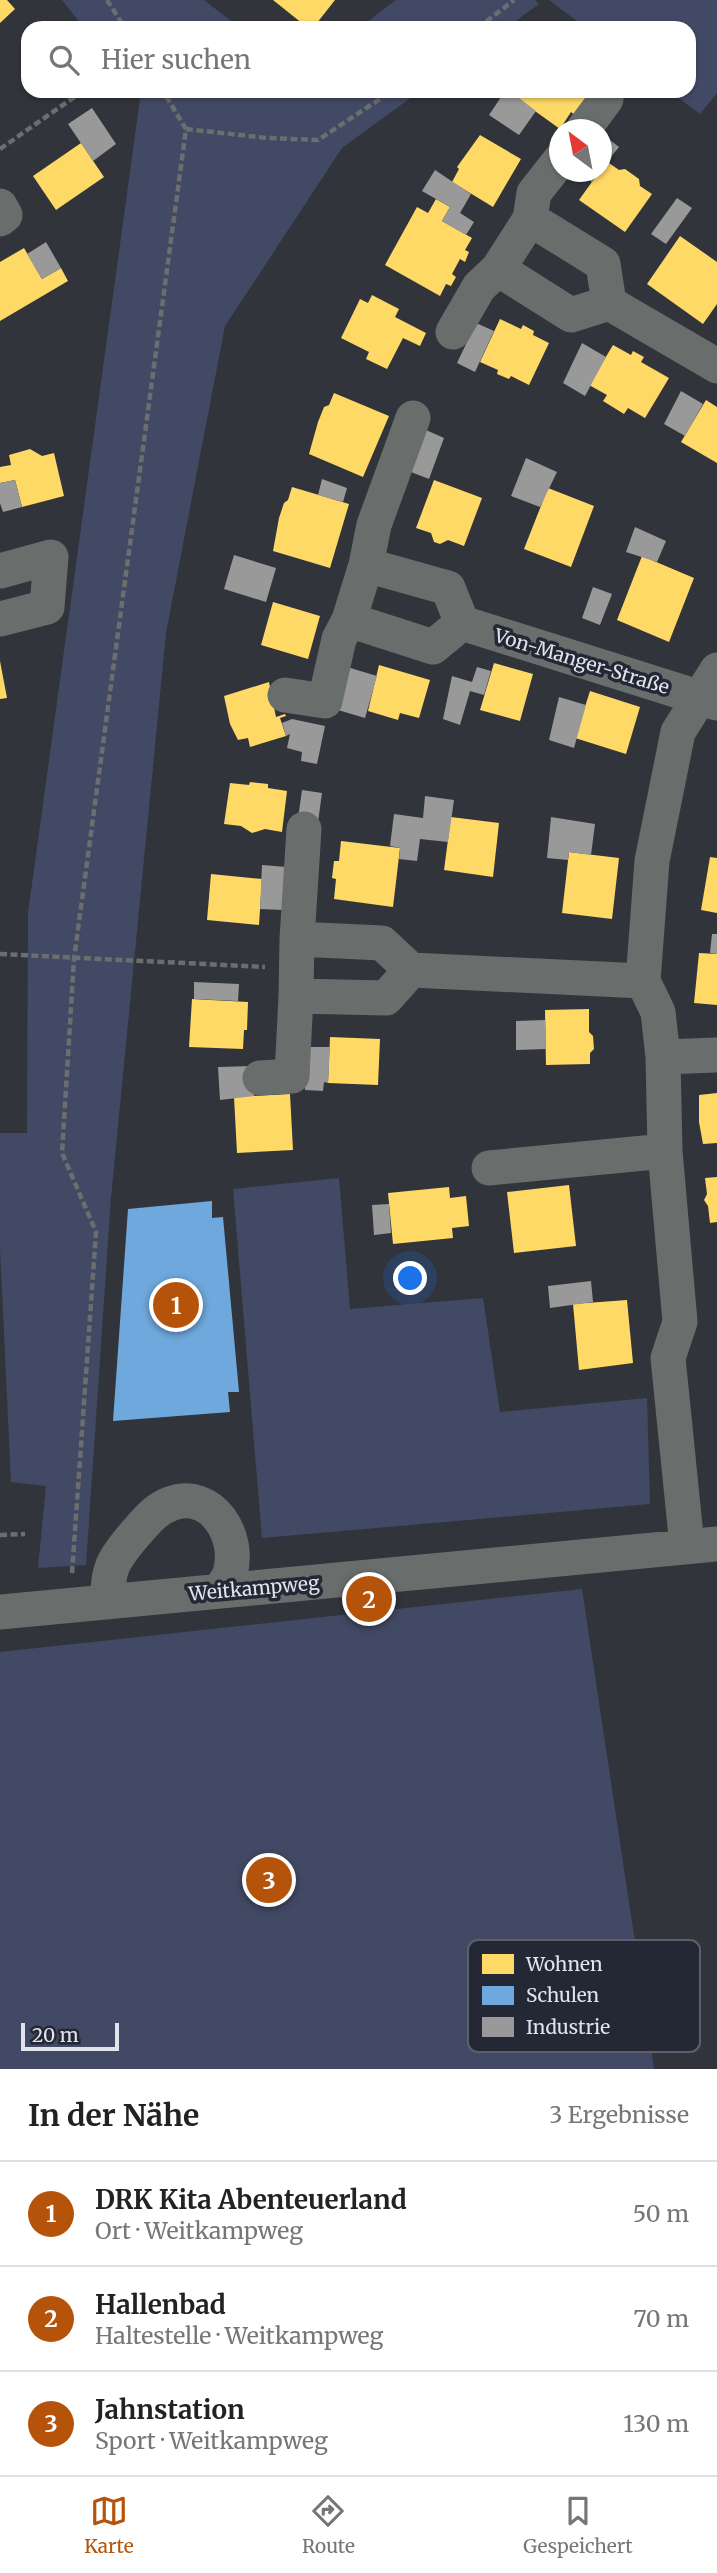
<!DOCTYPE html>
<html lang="de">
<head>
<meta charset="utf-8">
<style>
	body { margin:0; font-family:Merriweather,serif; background:#f6f6f6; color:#222 }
	.compass { position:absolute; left:549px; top:119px; width:63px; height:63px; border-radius:50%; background:#fff; box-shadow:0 2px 5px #0004; rotate:328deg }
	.scale { position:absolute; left:21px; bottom:18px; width:98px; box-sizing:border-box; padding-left:7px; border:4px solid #e1e4ed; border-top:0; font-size:19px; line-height:24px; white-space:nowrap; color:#e1e4ed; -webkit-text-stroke:5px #242835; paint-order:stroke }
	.you { position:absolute; left:411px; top:1279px; width:24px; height:24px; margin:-18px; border:5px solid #fff; border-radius:50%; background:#1a73e8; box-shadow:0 0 0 10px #1a73e833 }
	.badge { display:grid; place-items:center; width:46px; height:46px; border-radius:50%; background:#b45309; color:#fff; font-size:23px; font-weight:700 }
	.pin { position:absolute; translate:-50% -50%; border:4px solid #fff; box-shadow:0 2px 7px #0006 }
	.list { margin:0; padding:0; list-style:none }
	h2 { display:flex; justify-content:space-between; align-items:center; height:91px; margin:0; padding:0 28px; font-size:30px }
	h2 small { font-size:23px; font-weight:400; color:#767676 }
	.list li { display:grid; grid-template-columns:46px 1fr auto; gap:21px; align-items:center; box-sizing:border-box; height:105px; padding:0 28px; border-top:2px solid #e0e0e0 }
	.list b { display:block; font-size:26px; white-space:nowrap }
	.list p { margin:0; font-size:23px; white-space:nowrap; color:#767676 }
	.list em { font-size:23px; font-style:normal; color:#767676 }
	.icon { flex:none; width:38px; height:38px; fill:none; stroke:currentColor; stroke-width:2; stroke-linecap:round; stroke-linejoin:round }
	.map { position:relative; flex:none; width:717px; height:2069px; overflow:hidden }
	.search { position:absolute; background:#fff; box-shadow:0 2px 5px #0004; left:21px; right:21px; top:21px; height:77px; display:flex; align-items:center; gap:18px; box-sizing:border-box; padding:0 24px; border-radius:21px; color:#767676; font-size:26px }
	.sheet { height:406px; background:#fff }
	nav { display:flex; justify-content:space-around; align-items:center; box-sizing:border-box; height:98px; border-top:2px solid #e0e0e0; background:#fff; font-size:19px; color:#767676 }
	nav a { display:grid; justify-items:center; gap:4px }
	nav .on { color:#b45309 }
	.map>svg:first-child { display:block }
</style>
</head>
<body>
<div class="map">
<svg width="717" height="2069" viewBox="0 0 717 2069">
	<rect width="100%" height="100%" fill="#32343c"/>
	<path fill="#424964" d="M62 0H204L240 28H84Z
		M396 0H535L539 4 506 28H359Z
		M549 0H717V93L700 114 669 91H689V28H586Z
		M134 91H420L342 148 225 326 166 633 111 1198 86 1565 38 1568 46 1486 11 1482 0 1248V1133H27L28 913 140 99Z
		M339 1178 350 1309 483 1298 500 1412 647 1398 650 1504 262 1538 233 1189Z
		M582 1589 654 2069H0V1652Z"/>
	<path fill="#ffd966" d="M0 0H7L15 9 0 23Z
		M273 0H335L313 28H308Z
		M518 91H587L586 93 591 96 576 116 571 112 560 129 514 96Z
		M480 135 521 159 493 207 452 182 459 169 457 167Z
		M81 143 104 177 56 210 33 176Z
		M606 161 619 170 625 169 639 179 640 186 652 194 625 232 579 200 599 172H602Z
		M436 199 450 207 442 221 472 238 465 250 469 252 465 262 460 259 452 274 456 277 451 286 446 284 440 296 385 265 417 207 428 213Z
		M680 236 717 262V304L703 324 647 284Z
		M24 248 42 279 61 268 68 281 0 321V262Z
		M372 295 399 309 395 317 426 333 420 346 403 338 387 369 366 359 369 352 341 338 360 299 368 303Z
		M500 319 521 329 523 325 534 331 533 335 549 343 529 385 511 376 509 379 497 374 498 370 480 362Z
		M613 345 631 355 633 351 644 357 641 362 669 378 645 418 628 408 624 414 603 401 607 395 589 385Z
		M334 393 389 416 363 477 309 454 318 422 324 407 329 405Z
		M706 400 717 407V463L681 442Z
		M30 449 42 456 54 453 64 496 22 507 15 480 0 483V467L11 465 9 455Z
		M434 480 482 498 464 546 448 540 440 544 434 542 431 533 416 528Z
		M292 487 349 504 330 568 273 551 279 518 284 503 288 500Z
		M548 488 594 506 571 567 524 549Z
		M642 556 694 578 669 642 617 620Z
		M273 602 320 616 308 659 261 645Z
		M0 661 7 698 0 699Z
		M494 663 533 674 520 721 480 710Z
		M379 665 430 680 419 718 400 713 398 720 368 711Z
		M269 682 276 717 285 714 286 716 280 718 286 736 250 747 248 738 238 740 230 724 224 696Z
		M590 691 640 707 626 754 575 738Z
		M250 782 268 784V788L287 791 282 832 265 829 252 833 241 826 224 824 230 783 249 785Z
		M451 817 499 823 493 877 444 870Z
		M341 841 400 848 393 907 334 899 336 879 332 878 334 861H339Z
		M569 852 619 858 612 919 562 913Z
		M710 857 717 858V913L701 910Z
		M211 874 262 879 259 925 207 920Z
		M699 953 717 954V1005L694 1003Z
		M192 999 248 1002 247 1030H244L243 1049 189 1047Z
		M589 1009V1032L593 1036 594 1049 590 1053V1064L546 1065 545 1010Z
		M330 1037 380 1039 378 1085 328 1083Z
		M717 1093V1143L703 1144 699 1122V1095Z
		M290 1094 293 1150 237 1153 234 1097Z
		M717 1177V1222L710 1223 708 1206 704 1200 707 1194 705 1178Z
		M569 1185 576 1246 514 1253 507 1192Z
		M449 1187 450 1198 466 1196 469 1226 452 1228 453 1238 393 1244 388 1193Z
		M627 1300 633 1363 579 1370 573 1304Z"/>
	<path fill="#6fa8dc" d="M212 1201V1218L223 1217 239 1392H228L230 1412 113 1421 128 1209Z"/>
	<path fill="#999" d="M505 91H510L536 111 519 135 489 115Z
		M92 108 116 144 93 161 68 124Z
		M602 134 619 147 602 168Z
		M435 170 471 194 460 213 474 222 466 235 442 221 450 207 422 191Z
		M578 172H599L592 182Z
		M677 198 692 208 666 244 651 234Z
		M46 242 61 268 42 279 27 254Z
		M476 323 494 331 475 372 457 363Z
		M582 343 606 357 585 396 563 383Z
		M681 391 703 404 685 436 664 424Z
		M426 430 444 438 429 479 411 472Z
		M526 458 557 472 540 507 511 496Z
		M322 479 347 488 343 502 318 495Z
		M15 480 22 507 3 512 0 503V483Z
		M635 527 666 541 657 562 626 552Z
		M234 555 276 568 266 602 224 589Z
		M593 587 612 594 600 625 582 618Z
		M347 667 377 676 365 718 338 710Z
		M477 667 491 671 484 695 470 691 460 725 443 719 452 676 472 682Z
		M559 697 586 705 574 748 549 740Z
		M292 719 325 726 317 764 301 761 302 752 287 748 290 734 286 736 282 723Z
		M302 790 322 793 318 822 298 819Z
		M425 796 454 800 448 842 420 839 417 861 399 859 400 848 390 846 394 814 423 818Z
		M551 817 595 824 591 855 569 852 568 860 547 858Z
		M262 865 287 867 283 910 260 909Z
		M712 934H717V954L710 953Z
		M194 982 239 984 238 1001 194 999Z
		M545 1020 546 1049 516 1050V1021Z
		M303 1047H330L328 1083 324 1082 323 1091 305 1090Z
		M252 1066 254 1096 220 1100 218 1067Z
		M389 1204 391 1233 374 1235 372 1205Z
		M591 1281 593 1302 550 1308 548 1286Z"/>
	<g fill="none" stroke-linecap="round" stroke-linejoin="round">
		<path stroke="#6b6e6e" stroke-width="4.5" stroke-dasharray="7 3.5" stroke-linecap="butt" d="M107 0 125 28
			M478 28 514 0
			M186 129 267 138 318 140 392 91
			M0 149 83 91
			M0 954 265 967
			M0 1535 25 1534
			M72 1573 96 1232 62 1153 74 959 186 129 163 91"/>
		<path stroke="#696d6c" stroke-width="35" d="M583 130 606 99
			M0 206 5 215 0 219
			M530 219 534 193 560 160
			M609 303 603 264 530 219 498 269 571 315 609 303 717 366
			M453 332 479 287 498 269
			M366 565 374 525 413 418
			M0 571 51 557 47 607 0 619
			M462 623 433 647 349 620 366 565 448 588 462 623 717 703
			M285 695 325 701 339 639 349 620
			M297 939 304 829
			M411 970 386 998 296 996 297 939 382 943 411 970 643 981
			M663 1057 717 1055
			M260 1078 292 1076 296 996
			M489 1168 665 1151
			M687 1546 668 1358 680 1322 665 1151 663 1057 658 1012 643 981 652 861 678 732 717 670
			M108 1602C107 1569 113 1560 134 1535 145 1523 154 1510 170 1504 212 1488 241 1537 230 1573 228 1580 222 1586 219 1591
			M0 1612 717 1544"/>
	</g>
	<g text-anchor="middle" stroke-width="7" stroke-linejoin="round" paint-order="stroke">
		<g font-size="19" fill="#e1e4ed" stroke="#242835">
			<text transform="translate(582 661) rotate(17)" y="7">Von-Manger-Straße</text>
			<text transform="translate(254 1588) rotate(-5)" y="7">Weitkampweg</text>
		</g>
	</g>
	<rect x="468" y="1940" width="232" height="112" rx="10" fill="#242835" stroke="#5d606c" stroke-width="2"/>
	<rect x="482" y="1954" width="32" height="20" fill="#ffd966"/>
	<rect x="482" y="1986" width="32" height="19" fill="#6fa8dc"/>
	<rect x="482" y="2017" width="32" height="20" fill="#999"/>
	<g font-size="19" fill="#e1e4ed">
		<text x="526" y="1971">Wohnen</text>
		<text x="526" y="2002">Schulen</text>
		<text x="526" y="2034">Industrie</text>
	</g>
</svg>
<svg class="compass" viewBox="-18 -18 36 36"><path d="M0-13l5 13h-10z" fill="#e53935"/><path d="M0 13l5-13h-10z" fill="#767676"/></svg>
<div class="scale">20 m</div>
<div class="you"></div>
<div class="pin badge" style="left:176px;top:1305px">1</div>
<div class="pin badge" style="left:369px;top:1599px">2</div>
<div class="pin badge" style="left:269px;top:1880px">3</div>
<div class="search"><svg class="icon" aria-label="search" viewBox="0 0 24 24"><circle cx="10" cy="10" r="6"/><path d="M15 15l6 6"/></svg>Hier suchen</div>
</div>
<section class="sheet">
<h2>In der Nähe<small>3 Ergebnisse</small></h2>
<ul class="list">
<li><span class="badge">1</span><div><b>DRK Kita Abenteuerland</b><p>Ort · Weitkampweg</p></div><em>50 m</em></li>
<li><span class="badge">2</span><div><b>Hallenbad</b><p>Haltestelle · Weitkampweg</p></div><em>70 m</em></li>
<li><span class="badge">3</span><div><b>Jahnstation</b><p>Sport · Weitkampweg</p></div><em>130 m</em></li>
</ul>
</section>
<nav>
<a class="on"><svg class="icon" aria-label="map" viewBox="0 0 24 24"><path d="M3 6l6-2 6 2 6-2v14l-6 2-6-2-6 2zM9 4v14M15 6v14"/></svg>Karte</a>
<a><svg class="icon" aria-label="directions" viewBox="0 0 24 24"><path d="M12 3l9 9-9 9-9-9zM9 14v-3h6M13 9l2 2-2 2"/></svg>Route</a>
<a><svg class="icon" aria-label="saved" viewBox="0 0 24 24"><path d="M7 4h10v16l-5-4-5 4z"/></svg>Gespeichert</a>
</nav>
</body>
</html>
